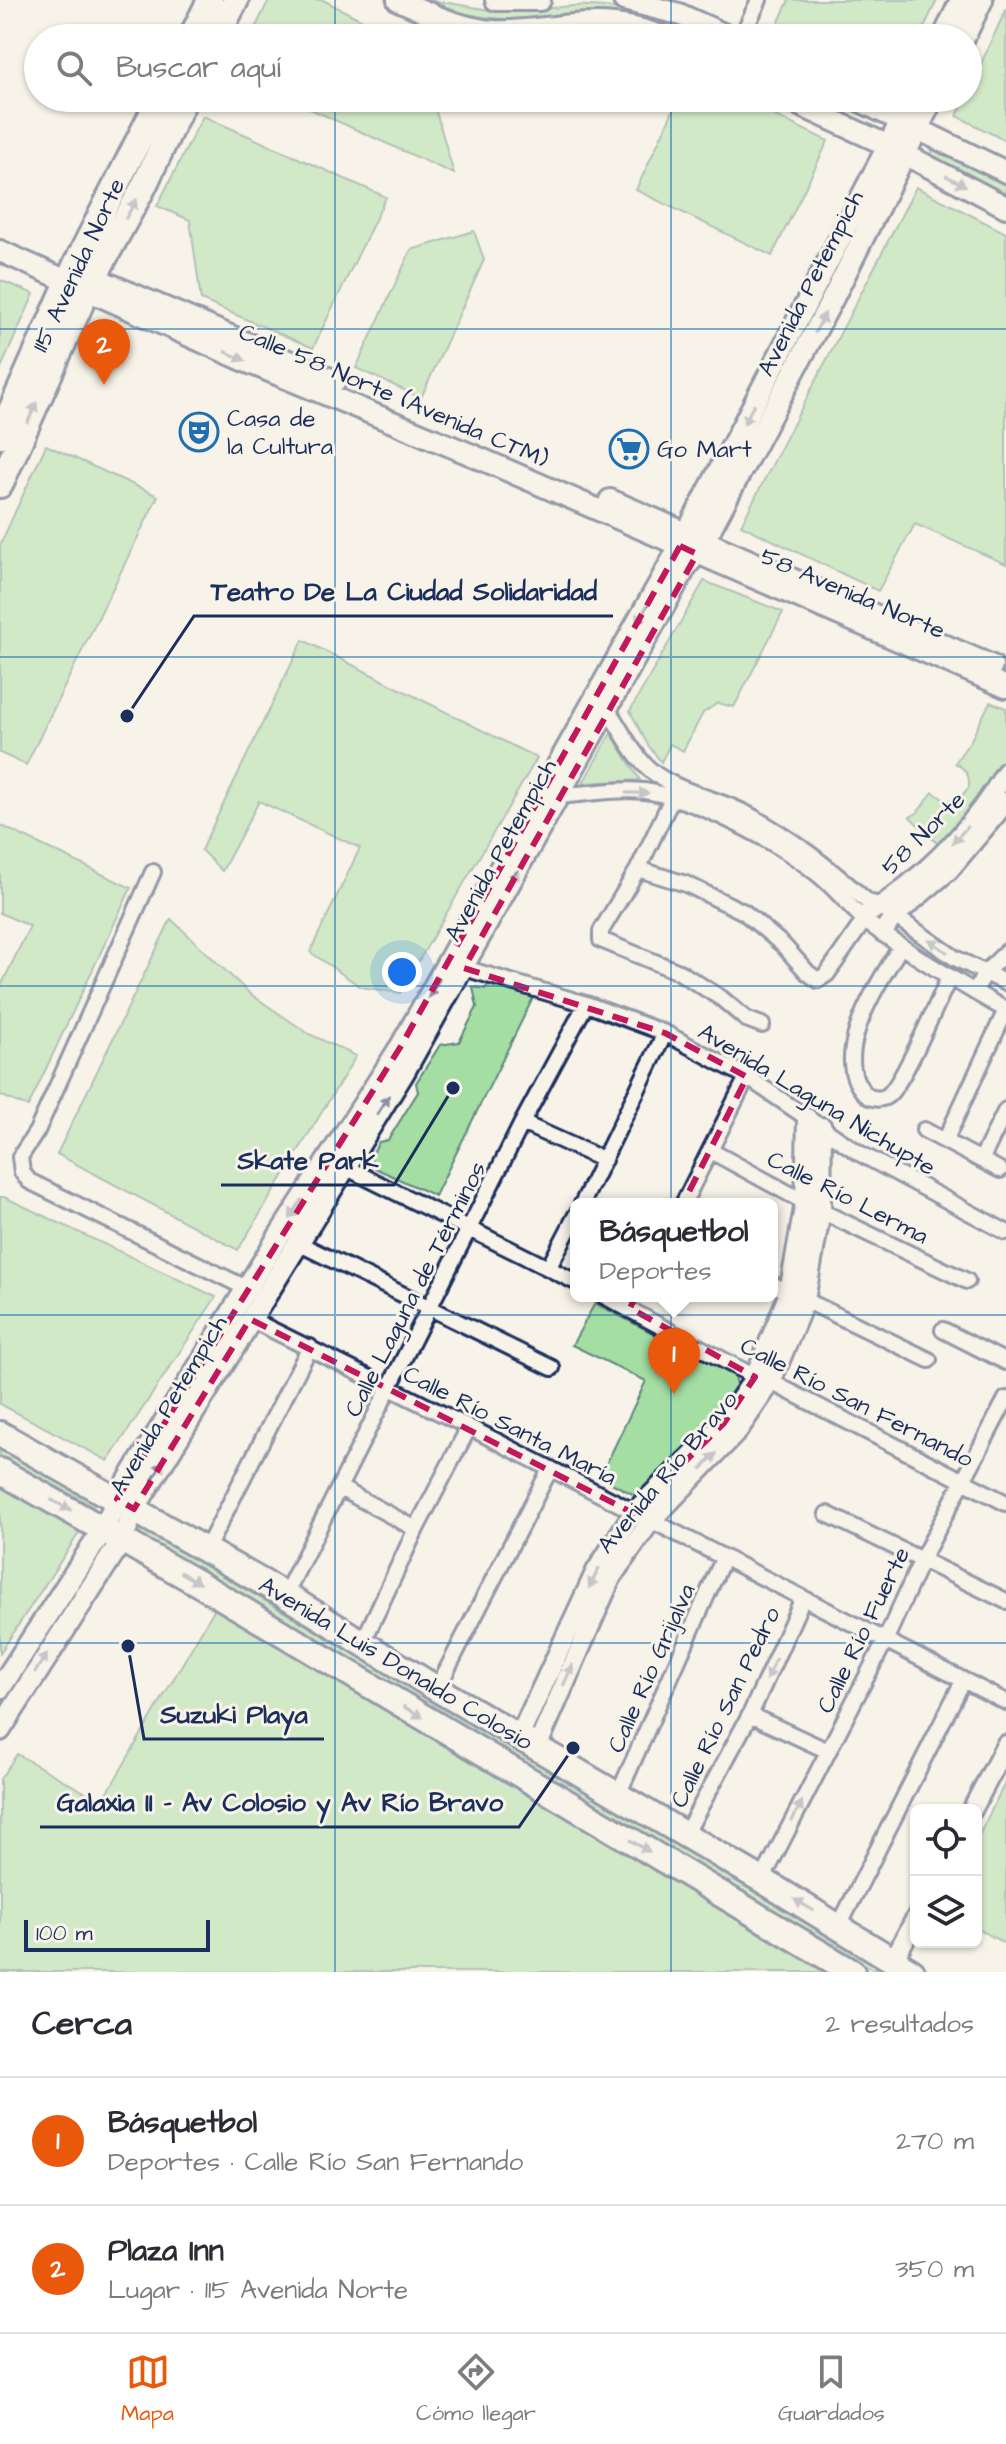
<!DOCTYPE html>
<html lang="es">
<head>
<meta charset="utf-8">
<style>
	body { margin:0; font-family:"Architects Daughter",sans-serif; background:#f2f2f3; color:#2b2b33 }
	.controls { position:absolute; right:24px; bottom:24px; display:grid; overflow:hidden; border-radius:12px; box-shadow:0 2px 6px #0004 }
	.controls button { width:72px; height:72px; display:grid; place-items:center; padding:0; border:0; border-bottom:2px solid #e1e1e2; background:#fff; color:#2b2b33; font:40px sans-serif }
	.scale { position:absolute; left:24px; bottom:20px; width:186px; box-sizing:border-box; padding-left:8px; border:4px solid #1b2f5e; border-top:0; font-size:22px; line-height:28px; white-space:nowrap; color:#1b2f5e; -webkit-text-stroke:6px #f7f3e8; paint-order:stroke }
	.you { position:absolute; left:402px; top:972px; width:28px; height:28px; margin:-20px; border:6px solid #fff; border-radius:50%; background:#1a73e8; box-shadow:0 0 0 12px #1a73e833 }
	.badge { display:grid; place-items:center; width:52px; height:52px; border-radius:50%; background:#ea580c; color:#fff; font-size:26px; font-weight:700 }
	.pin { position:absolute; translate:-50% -66px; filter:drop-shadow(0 2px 4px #0008) }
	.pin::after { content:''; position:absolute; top:42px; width:28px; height:24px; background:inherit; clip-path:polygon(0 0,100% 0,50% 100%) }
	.popup { position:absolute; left:570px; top:1198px; width:208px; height:104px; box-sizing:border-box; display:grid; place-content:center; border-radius:12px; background:#fff; filter:drop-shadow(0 2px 6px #0005); font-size:26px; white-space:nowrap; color:#7c7c81 }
	.popup b { font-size:30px; color:#2b2b33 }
	.popup::after { content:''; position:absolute; left:50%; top:100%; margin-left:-16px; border:16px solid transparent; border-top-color:#fff }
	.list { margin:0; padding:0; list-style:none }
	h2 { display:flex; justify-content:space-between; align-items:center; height:104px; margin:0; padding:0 32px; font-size:34px }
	h2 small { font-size:26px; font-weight:400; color:#7c7c81 }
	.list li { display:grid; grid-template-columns:52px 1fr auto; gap:24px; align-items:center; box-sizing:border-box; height:128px; padding:0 32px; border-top:2px solid #e1e1e2 }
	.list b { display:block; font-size:30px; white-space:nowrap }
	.list p { margin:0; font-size:26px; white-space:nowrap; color:#7c7c81 }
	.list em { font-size:26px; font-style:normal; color:#7c7c81 }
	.icon { flex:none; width:44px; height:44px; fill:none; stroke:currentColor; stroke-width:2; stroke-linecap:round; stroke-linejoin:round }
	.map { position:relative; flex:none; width:1006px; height:1972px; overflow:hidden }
	.search { position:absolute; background:#fff; box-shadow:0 2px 6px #0004; left:24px; right:24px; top:24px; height:88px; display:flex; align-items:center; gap:20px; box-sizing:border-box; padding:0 28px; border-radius:44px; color:#7c7c81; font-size:30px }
	.sheet { height:360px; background:#fff }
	nav { display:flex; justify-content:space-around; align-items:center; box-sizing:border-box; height:112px; border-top:2px solid #e1e1e2; background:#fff; font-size:22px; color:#7c7c81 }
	nav a { display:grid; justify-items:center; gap:4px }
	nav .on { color:#ea580c }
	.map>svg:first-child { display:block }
</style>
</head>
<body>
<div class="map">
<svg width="1006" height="1972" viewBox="0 0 1006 1972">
	<rect width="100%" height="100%" fill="#f7f3e8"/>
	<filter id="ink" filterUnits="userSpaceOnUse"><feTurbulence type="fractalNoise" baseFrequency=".0125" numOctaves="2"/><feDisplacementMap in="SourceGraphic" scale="16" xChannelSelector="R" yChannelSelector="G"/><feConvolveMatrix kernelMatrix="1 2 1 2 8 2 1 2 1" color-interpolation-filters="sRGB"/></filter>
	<g filter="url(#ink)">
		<path fill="#a4dea3" stroke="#608680" stroke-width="2" d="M269 0H323L366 22 359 38H270L254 30Z
			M418 0C447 0 475 10 504 11 527 12 549 8 572 6 621 4 664 18 708 38 687 38 676 31 656 25 639 19 619 16 601 14 576 11 552 17 527 19 489 21 454 13 418 0Z
			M789 0H937L919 38H788L774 32Z
			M1006 9V141L957 116 965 98H968V92Z
			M286 98H432L454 174Z
			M679 98H738L828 141 772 256 636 190Z
			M203 116 386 197 313 348 201 300 190 220 157 206Z
			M938 148 1006 183V194L931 155 933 149Z
			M916 187 1006 233V564L915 524 878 591 741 525Z
			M474 231 484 260 421 398 356 368 411 250Z
			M0 280 34 294 0 370Z
			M46 445 158 496 26 765 0 753V545Z
			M704 581 783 612 734 707 718 703 703 713 683 751 670 744 661 762 648 745 630 711Z
			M303 640 537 758 400 993 361 987 310 952 360 848 259 801 222 871 201 850Z
			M990 702 1006 708V758L942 848 910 817 917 813 933 792 946 801 960 798 969 787C970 775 966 769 955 763L971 740Z
			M611 733 640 780 583 783Z
			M0 825 131 888 28 1107 0 1095V988L30 926 0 913Z
			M171 919 249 993 309 1034 356 1056 238 1250 57 1154Z
			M489 983 534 996 435 1196 375 1168 370 1158 379 1142 388 1140 418 1092 416 1083 440 1045 459 1042 477 1007 473 987 485 989Z
			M0 1197H4L216 1297 108 1461 0 1404Z
			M595 1303 735 1376 737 1385 707 1424 640 1498 600 1477 646 1381 572 1345Z
			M0 1449 97 1501V1504L93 1506 0 1456Z
			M0 1486 81 1530 0 1653Z
			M143 1529 802 1918 876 1964 877 1968 872 1969 835 1948H826L136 1539Z
			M215 1608 824 1972H0V1779L17 1754 102 1802Z
			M1006 1781V1944L976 1928V1841Z"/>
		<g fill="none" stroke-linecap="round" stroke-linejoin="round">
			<defs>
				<path id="minor" d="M741 38 759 0
					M608 710C620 728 631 751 646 766 671 791 714 797 745 813 793 838 828 867 868 902L879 905 955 958 1006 983
					M676 790 638 869 601 931V940L679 972 721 998 746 1019 762 1025
					M559 796C586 794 617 788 644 791 694 797 780 843 819 875 838 890 853 912 872 926 915 957 960 984 1006 1010
					M638 869 686 884 744 912 783 945 808 973 818 980 827 974 861 925 863 917
					M153 872 37 1131 20 1157 22 1172 29 1181 248 1289
					M901 946C880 981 824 1061 869 1097 875 1099 881 1100 887 1096 903 1085 938 1000 949 978
					M464 968 586 1004 665 1033 747 1077 859 1153 1006 1232
					M974 992 986 972 1006 952
					M522 1123 604 1160
					M924 1130 1000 1170
					M945 1141 1006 1010
					M711 1151 821 1211 967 1281
					M981 1160 1006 1110
					M345 1167 576 1282
					M582 1204 665 1033
					M683 1204 747 1077
					M298 1243 552 1368
					M549 1267 576 1215
					M772 1284 929 1360
					M604 1296 755 1377 771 1382 1006 1503
					M250 1319 469 1427 1006 1702
					M943 1330 1006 1362
					M340 1488 416 1529
					M827 1514 1006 1601
					M206 1550 310 1347
					M285 1595 522 1123 586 1004
					M363 1642 416 1529 469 1427
					M437 1689 550 1469
					M750 1715 828 1751
					M618 1795 723 1559
					M685 1835 750 1715 803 1598
					M762 1880 885 1641 922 1559 1006 1399
					M839 1926 963 1681"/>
				<path id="tertiary" d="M863 917C872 910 881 906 889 900 935 866 977 822 1006 772
					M883 932 893 917 949 870 1006 802
					M519 1737 596 1571 633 1513 724 1423 755 1377 789 1293 805 1202 807 1118
					M537 1747 612 1576 650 1522 737 1432 771 1382 805 1300 821 1211 822 1127
					M972 1810 1006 1745
					M893 1961 916 1918"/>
				<path id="secondary" d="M398 0C427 12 460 29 493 31 526 33 559 24 593 24 616 23 644 29 666 38
					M496 0H540
					M624 0 679 14 732 38
					M943 38 961 0
					M964 38 982 0
					M784 98 889 146 1006 207
					M854 98 1006 172
					M0 251 245 361 472 455 1006 687
					M81 272 335 381
					M610 500 992 666
					M0 1688 104 1528 117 1499 279 1236 401 1046 680 546 913 98
					M0 1730 122 1540 134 1509 404 1072 687 565 697 554 832 300 933 98"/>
				<path id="primary" d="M191 38 210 0
					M216 38 236 0
					M0 435 75 266 160 98
					M0 485 87 290 144 186 185 98
					M0 1434 285 1595 437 1689 762 1880 912 1972
					M0 1471 201 1585 852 1972"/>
			</defs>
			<use href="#minor" stroke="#1b2f5e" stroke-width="20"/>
			<use href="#tertiary" stroke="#1b2f5e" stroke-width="24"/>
			<use href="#secondary" stroke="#1b2f5e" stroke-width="26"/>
			<use href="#primary" stroke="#1b2f5e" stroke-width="30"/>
			<use href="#minor" stroke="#f7f3e8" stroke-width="14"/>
			<use href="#tertiary" stroke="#f7f3e8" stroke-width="18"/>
			<use href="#secondary" stroke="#f7f3e8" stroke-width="20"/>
			<use href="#primary" stroke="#f7f3e8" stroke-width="24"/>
		</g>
		<defs><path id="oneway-solid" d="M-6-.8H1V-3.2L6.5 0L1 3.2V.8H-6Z" transform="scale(2)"/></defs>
		<g fill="#8991a3">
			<use href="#oneway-solid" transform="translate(956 181) rotate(27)"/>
			<use href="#oneway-solid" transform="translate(131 209) rotate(-61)"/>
			<use href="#oneway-solid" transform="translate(820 323) rotate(-62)"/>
			<use href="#oneway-solid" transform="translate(235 356) rotate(23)"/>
			<use href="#oneway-solid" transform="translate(32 413) rotate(-66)"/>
			<use href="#oneway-solid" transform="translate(749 414) rotate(117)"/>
			<use href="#oneway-solid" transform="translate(642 614) rotate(120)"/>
			<use href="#oneway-solid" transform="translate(637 793) rotate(1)"/>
			<use href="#oneway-solid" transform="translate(960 835) rotate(131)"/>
			<use href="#oneway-solid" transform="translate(513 880) rotate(-61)"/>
			<use href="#oneway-solid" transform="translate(938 946) rotate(-146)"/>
			<use href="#oneway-solid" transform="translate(434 988) rotate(120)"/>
			<use href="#oneway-solid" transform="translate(383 1105) rotate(-58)"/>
			<use href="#oneway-solid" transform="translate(296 1209) rotate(123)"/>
			<use href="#oneway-solid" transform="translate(709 1461) rotate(-46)"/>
			<use href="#oneway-solid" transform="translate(158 1471) rotate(-59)"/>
			<use href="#oneway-solid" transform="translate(61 1505) rotate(28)"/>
			<use href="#oneway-solid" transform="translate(190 1578) rotate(30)"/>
			<use href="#oneway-solid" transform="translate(594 1578) rotate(117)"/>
			<use href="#oneway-solid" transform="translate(41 1663) rotate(-57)"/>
			<use href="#oneway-solid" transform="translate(771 1669) rotate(114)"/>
			<use href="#oneway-solid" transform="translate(568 1675) rotate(-66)"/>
			<use href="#oneway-solid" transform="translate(413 1712) rotate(30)"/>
			<use href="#oneway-solid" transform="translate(797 1811) rotate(-63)"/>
			<use href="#oneway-solid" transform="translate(640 1846) rotate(31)"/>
			<use href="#oneway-solid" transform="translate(804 1905) rotate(-149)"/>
		</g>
	</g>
	<path d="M0 0H1006V1972H0ZM680 546 697 554 464 968 665 1033 747 1077 630 1308 755 1377 724 1423 633 1513 250 1319 134 1509 117 1499 401 1046Z" fill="#f7f3e8" fill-opacity=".55" fill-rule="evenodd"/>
	<path fill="none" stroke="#c2185b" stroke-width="6" stroke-dasharray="16 10" stroke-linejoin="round" d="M680 546 697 554 464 968 665 1033 747 1077 630 1308 755 1377 724 1423 633 1513 250 1319 134 1509 117 1499 401 1046Z"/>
	<path fill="none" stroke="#1f6fb2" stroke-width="2" stroke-opacity="0.55" d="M335 0V38M671 0V38M335 98V1972M671 98V1972M0 329H1006M0 657H1006M0 986H1006M0 1315H1006M0 1643H1006"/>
	<defs>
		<symbol id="theatre-ring" viewBox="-11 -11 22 22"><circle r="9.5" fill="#f7f3e8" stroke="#1f6fb2" stroke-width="1.5"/><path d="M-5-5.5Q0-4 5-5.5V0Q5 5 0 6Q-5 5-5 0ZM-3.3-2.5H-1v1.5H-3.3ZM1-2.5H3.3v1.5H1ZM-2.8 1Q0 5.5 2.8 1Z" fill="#1f6fb2"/></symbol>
		<symbol id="supermarket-ring" viewBox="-11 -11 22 22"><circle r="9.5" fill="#f7f3e8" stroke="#1f6fb2" stroke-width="1.5"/><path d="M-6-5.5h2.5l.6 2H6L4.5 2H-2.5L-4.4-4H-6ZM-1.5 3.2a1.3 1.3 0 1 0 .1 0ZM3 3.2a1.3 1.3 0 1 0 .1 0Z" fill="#1f6fb2"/></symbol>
	</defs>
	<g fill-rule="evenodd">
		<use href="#theatre-ring" x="177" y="410" width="44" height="44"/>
		<use href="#supermarket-ring" x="607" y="427" width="44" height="44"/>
	</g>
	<g text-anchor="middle" stroke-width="6" stroke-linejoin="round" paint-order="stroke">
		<g font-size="24" fill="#1b2f5e" stroke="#f7f3e8">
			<text transform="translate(78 265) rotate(-65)" y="8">115 Avenida Norte</text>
			<text transform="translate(810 283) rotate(-63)" y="8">Avenida Petempich</text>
			<text transform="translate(394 395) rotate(23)" y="8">Calle 58 Norte (Avenida CTM)</text>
			<text transform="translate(853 593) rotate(23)" y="8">58 Avenida Norte</text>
			<text transform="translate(923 833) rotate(-45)" y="8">58 Norte</text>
			<text transform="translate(500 850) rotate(-61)" y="8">Avenida Petempich</text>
			<text transform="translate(817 1099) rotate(31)" y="8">Avenida Laguna Nichupte</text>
			<text transform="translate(848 1197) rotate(27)" y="8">Calle Río Lerma</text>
			<text transform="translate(415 1289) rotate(-63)" y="8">Calle Laguna de Términos</text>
			<text transform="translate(857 1402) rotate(27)" y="8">Calle Río San Fernando</text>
			<text transform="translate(168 1405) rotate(-59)" y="8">Avenida Petempich</text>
			<text transform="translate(510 1425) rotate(27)" y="8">Calle Río Santa María</text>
			<text transform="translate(667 1472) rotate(-50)" y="8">Avenida Río Bravo</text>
			<text transform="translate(863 1630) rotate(-64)" y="8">Calle Río Fuerte</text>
			<text transform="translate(396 1663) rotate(31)" y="8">Avenida Luis Donaldo Colosio</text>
			<text transform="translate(651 1668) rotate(-66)" y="8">Calle Río Grijalva</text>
			<text transform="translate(725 1707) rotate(-64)" y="8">Calle Río San Pedro</text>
		</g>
		<g font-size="24" fill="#1b2f5e" stroke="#f7f3e8" text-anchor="start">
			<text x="227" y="426">Casa de<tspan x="227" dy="28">la Cultura</tspan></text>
			<text x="657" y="457">Go Mart</text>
		</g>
	</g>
	<path fill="none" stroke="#1b2f5e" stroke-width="3" d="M127 716L194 616H613M453 1088L394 1185H221M128 1646L144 1739H324M573 1748L519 1827H40"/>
	<g fill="#1b2f5e" stroke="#f7f3e8" stroke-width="3">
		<circle cx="127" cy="716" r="8"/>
		<circle cx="453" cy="1088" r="8"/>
		<circle cx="128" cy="1646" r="8"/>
		<circle cx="573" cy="1748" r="8"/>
	</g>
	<g font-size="26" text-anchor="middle" font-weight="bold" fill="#1b2f5e" stroke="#f7f3e8" stroke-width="6" stroke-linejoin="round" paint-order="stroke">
		<text x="404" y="600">Teatro De La Ciudad Solidaridad</text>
		<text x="308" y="1169">Skate Park</text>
		<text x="234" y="1723">Suzuki Playa</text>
		<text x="280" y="1811">Galaxia II - Av Colosio y Av Río Bravo</text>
	</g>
</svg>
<div class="controls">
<button><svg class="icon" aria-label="locate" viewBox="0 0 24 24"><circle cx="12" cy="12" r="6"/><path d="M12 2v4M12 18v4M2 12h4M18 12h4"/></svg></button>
<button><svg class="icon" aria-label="layers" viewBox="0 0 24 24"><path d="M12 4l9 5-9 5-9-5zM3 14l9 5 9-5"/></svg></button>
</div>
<div class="scale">100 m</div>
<div class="you"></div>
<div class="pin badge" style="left:674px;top:1394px">1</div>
<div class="popup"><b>Básquetbol</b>Deportes</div>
<div class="pin badge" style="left:104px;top:385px">2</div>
<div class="search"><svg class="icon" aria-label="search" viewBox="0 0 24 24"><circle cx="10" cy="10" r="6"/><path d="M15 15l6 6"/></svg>Buscar aquí</div>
</div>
<section class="sheet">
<h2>Cerca<small>2 resultados</small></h2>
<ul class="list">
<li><span class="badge">1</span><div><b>Básquetbol</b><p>Deportes · Calle Río San Fernando</p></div><em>270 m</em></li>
<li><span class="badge">2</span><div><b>Plaza Inn</b><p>Lugar · 115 Avenida Norte</p></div><em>350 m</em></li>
</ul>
</section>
<nav>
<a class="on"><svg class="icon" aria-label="map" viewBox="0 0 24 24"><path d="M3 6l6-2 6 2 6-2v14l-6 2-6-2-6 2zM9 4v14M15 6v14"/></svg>Mapa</a>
<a><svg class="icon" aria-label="directions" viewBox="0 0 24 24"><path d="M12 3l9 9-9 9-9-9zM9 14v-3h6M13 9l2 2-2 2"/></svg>Cómo llegar</a>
<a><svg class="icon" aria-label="saved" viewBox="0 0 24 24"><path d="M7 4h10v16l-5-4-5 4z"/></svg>Guardados</a>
</nav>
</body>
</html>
